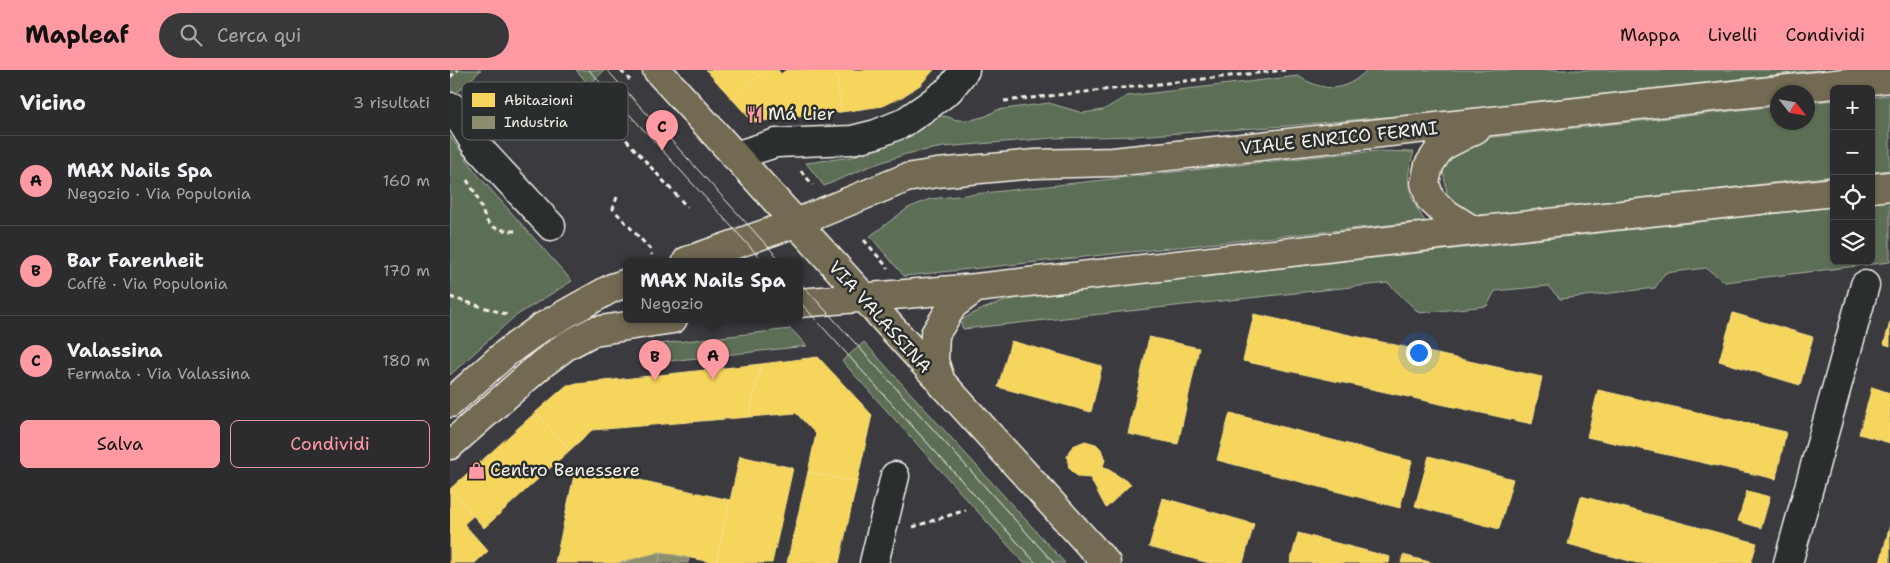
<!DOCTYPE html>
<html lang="it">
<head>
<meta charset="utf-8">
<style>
	body { margin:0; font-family:"Shantell Sans",sans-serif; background:#38383b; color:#f1f3f6 }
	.controls { position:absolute; right:15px; top:15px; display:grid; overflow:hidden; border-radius:8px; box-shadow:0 1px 4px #0004 }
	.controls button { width:45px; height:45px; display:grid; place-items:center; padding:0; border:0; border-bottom:1px solid #48484b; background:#2c2c2f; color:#f1f3f6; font:25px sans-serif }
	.compass { position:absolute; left:1320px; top:15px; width:45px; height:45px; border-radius:50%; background:#2c2c2f; box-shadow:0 1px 4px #0004; rotate:121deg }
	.you { position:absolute; left:968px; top:282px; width:18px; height:18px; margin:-12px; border:4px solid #fff; border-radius:50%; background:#1a73e8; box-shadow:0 0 0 8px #1a73e833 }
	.badge { display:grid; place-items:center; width:32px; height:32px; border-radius:50%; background:#ff9aa2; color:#111; font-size:16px; font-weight:700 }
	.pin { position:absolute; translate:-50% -41px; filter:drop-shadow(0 1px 2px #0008) }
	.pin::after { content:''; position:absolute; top:26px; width:18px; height:15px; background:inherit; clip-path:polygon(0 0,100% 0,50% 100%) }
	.popup { position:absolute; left:173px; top:188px; width:180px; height:65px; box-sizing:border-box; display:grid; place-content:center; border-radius:8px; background:#2c2c2f; filter:drop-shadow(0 1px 4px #0005); font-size:16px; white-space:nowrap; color:#a6a7aa }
	.popup b { font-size:19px; color:#f1f3f6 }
	.popup::after { content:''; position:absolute; left:50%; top:100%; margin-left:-10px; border:10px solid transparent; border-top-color:#2c2c2f }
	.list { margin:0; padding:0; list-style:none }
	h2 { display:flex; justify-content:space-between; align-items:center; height:65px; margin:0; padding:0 20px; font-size:21px }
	h2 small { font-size:16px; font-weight:400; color:#a6a7aa }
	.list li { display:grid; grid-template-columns:32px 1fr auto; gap:15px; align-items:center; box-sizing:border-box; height:90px; padding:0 20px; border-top:1px solid #48484b }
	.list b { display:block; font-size:19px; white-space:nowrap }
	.list p { margin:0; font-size:16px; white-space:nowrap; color:#a6a7aa }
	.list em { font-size:16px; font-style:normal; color:#a6a7aa }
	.actions { display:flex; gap:10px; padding:15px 20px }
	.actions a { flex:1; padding:11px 0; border:1px solid #ff9aa2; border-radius:8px; text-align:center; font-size:18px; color:#ff9aa2 }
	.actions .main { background:#ff9aa2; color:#111 }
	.icon { flex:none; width:28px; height:28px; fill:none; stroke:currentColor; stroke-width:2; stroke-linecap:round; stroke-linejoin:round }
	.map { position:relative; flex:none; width:1440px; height:493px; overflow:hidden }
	header { display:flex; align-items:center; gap:30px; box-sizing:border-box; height:70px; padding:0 25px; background:#ff9aa2; color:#111 }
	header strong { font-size:24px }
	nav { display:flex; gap:28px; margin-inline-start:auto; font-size:18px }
	.search { width:350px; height:45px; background:#38383b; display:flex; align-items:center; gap:12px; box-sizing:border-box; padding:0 18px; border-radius:28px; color:#a6a7aa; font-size:19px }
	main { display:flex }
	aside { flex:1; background:#2c2c2f }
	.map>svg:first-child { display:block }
</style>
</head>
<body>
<header>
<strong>Mapleaf</strong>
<div class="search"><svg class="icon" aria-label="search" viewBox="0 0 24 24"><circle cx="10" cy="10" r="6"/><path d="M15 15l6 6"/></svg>Cerca qui</div>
<nav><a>Mappa</a><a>Livelli</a><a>Condividi</a></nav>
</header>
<main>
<aside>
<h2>Vicino<small>3 risultati</small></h2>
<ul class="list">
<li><span class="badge">A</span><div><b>MAX Nails Spa</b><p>Negozio · Via Populonia</p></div><em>160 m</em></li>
<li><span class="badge">B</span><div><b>Bar Farenheit</b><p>Caffè · Via Populonia</p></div><em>170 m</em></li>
<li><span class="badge">C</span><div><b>Valassina</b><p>Fermata · Via Valassina</p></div><em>180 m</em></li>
</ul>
<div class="actions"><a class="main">Salva</a><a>Condividi</a></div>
</aside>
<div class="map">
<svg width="1440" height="493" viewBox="0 0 1440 493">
	<rect width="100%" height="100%" fill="#3a3a3f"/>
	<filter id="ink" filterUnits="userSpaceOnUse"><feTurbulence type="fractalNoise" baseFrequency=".02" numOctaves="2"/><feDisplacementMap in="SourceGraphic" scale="10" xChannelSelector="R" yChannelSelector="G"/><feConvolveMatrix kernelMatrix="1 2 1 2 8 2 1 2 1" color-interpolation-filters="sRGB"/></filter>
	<g filter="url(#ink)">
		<path fill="#5d6e57" stroke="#a8b0a0" d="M0 0H31L0 29Z
			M126 0H155L139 15Z
			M917 0H1369L991 42 836 56 686 66 603 68 493 77 456 84 418 97 374 116 356 93 402 87 423 78 486 47 495 46 507 50H521L536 46 547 40 599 33 633 43 653 40 677 26 848 6C874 22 894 23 917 0Z
			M1440 25V100L1421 102V27Z
			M1384 30V106L1037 145 1024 144 1005 134 997 124 994 106 993 97 1000 83 1026 69 1327 36 1328 52H1358V33Z
			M0 66 27 104 122 211 64 247 0 305Z
			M927 81 964 82C954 110 958 126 975 151L454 206 420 166 458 138 480 129 879 85Z
			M1440 131V192L1275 212 1256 198 1215 203 1205 218 1110 229 1098 216 1045 221 1037 236 969 243 938 213 513 259 510 251C529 239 549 232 571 227L1384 137V191H1421V133Z
			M341 259 357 276 210 292 208 274Z
			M414 272 615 493H574L392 291Z"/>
		<path fill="#f6d55c" stroke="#f5dd86" d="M256 0H316L283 30Z
			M316 0H328L331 4 336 0H386L391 42 303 52 283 30Z
			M386 0H484L470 15 452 27 433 36 391 42Z
			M1283 243 1363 267 1350 315 1269 291Z
			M804 244 1092 307 1082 354 793 291Z
			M1440 252V276L1434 274Z
			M699 267 749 278 728 374 678 364Z
			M561 271 652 296 641 342 548 317Z
			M368 287 422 345 407 412 358 402 366 364 346 343 299 347 311 294Z
			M311 294 299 347 142 360 120 380 86 342 117 315Z
			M1422 317 1440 323V373L1409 364Z
			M1148 320 1336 362 1326 409 1137 367Z
			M86 342 120 380 34 458 0 419Z
			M780 343 962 391 950 438 767 390Z
			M635 371 646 374 651 379 655 390 653 396 681 414 656 438 640 408 628 407 619 398 617 386 619 381 623 376Z
			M290 386 343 398 322 493H266Z
			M979 386 1063 409 1049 459 965 436Z
			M126 396 280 430 266 493 211 482 168 493H105Z
			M358 402 407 412 389 493H337Z
			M0 419 24 445 14 454 38 481 25 493H0Z
			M1297 421 1320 427 1311 458 1288 451Z
			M1131 426 1307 473 1301 493H1187L1118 474Z
			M713 428 804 454 793 493H759L699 477Z
			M1440 455V493H1430Z
			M848 463 940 487 939 493H840Z
			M953 485 983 493H951Z"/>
		<path fill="#8c8c6e" stroke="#abaa93" d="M211 482 209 493H168Z
			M211 482 239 488 238 493H209Z"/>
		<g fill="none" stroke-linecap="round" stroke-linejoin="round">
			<defs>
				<path id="minor" d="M2 37 26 75 101 156
					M285 86 326 73 402 70 426 64 453 53 479 35 499 20 515 0
					M424 493 445 406
					M1338 493 1415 215"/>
				<path id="major" d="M207 0 656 493
					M1421 118 1440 116
					M1024 161 994 142 980 129 975 113 979 95 991 77 1026 59
					M237 191 346 153 456 108 487 103 585 94 663 92 1440 8
					M349 233 526 218 1024 161 1384 122
					M492 315 484 291 485 264 503 235 526 218
					M0 333 56 283 92 257 162 218 177 213
					M0 375 92 294 116 276 144 261 223 249"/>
			</defs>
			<use href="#minor" stroke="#f4f1e8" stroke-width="31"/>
			<use href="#major" stroke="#f4f1e8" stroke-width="31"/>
			<path stroke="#f4f1e8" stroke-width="3" stroke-dasharray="5 4" stroke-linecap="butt" d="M171 1 180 10
				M0 7 8 0
				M134 23 237 137
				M554 31 835 0
				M351 101 363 115
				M17 110C19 114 23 119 25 123 38 148 30 160 66 161
				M167 127 163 139 200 179 202 185
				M414 170 438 198
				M0 227 59 245
				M463 457 516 440"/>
			<use href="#minor" stroke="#2a2d2e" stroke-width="28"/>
			<use href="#major" stroke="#736b52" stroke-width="28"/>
			<path stroke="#f4f1e8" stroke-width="1" d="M139 0 313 191
				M157 0 331 191
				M349 211 604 493
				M349 231 586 493"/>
		</g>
	</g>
	<defs>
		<symbol id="restaurant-bare" viewBox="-9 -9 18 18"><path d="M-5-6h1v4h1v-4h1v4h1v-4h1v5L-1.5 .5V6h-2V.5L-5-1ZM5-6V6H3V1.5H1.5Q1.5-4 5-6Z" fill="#ff9aa2" stroke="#2a2d2e" stroke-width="2.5" paint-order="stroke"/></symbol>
		<symbol id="shop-bare" viewBox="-9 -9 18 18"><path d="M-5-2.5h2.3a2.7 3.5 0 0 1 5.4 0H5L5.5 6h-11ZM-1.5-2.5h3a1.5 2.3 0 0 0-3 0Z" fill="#ff9aa2" stroke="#2a2d2e" stroke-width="2.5" paint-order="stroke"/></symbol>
	</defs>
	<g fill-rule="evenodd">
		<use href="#restaurant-bare" x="292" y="32" width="25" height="25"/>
		<use href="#shop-bare" x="14" y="388" width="25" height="25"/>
	</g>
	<g text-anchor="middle" stroke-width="5" stroke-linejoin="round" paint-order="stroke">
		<g font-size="18" fill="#f4f1e8" stroke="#2a2d2e" text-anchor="start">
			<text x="318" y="50">Má Lier</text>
			<text x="40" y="406">Centro Benessere</text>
		</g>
		<g font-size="18" fill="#f4f1e8" stroke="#2a2d2e">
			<text transform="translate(889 68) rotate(-6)" y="6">VIALE ENRICO FERMI</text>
			<text transform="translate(430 247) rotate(48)" y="6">VIA VALASSINA</text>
		</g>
	</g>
	<rect x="12" y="12" width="166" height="58" rx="8" fill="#2a2d2e" stroke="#676866" stroke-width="1"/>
	<rect x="22" y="23" width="23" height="14" fill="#f6d55c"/>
	<rect x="22" y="46" width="23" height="13" fill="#8c8c6e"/>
	<g font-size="14" fill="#f4f1e8">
		<text x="54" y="35">Abitazioni</text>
		<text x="54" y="57">Industria</text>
	</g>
</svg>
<div class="controls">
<button>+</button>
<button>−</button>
<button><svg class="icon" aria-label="locate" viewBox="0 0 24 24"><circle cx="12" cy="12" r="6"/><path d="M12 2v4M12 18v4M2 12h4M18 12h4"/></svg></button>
<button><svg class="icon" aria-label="layers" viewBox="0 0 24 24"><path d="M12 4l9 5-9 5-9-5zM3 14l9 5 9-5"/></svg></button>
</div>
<svg class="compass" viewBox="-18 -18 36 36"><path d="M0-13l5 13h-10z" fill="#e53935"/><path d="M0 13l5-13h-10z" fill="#a6a7aa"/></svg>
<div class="you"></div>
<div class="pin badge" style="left:263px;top:310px">A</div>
<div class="popup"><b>MAX Nails Spa</b>Negozio</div>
<div class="pin badge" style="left:205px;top:311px">B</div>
<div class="pin badge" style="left:212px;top:81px">C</div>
</div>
</main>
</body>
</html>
